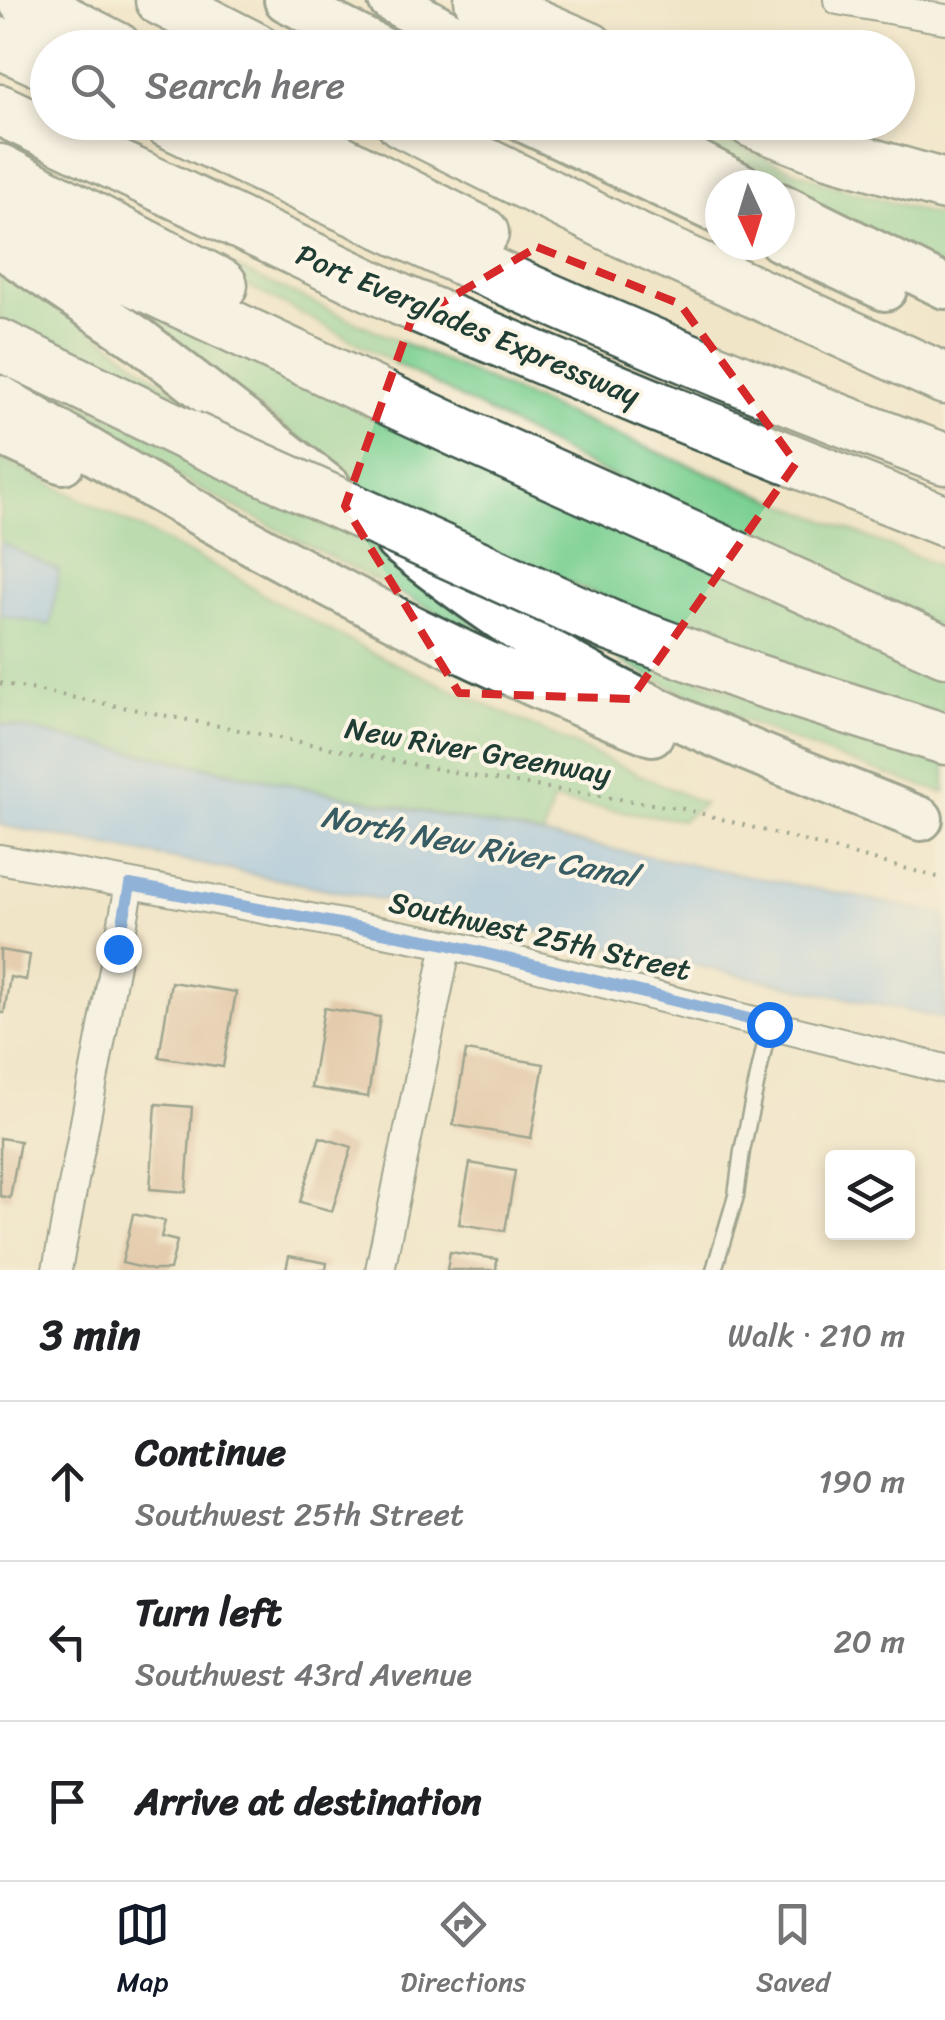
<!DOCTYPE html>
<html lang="en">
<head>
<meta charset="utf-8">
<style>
	body { margin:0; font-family:Sriracha,sans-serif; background:#f6f6f6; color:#202124 }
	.controls { position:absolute; right:30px; bottom:30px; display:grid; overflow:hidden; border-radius:10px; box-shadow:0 5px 15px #0003 }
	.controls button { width:90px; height:90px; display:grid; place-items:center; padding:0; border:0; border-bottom:2px solid #e0e0e0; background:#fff; color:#202124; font:50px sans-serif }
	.compass { position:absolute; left:705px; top:170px; width:90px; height:90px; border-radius:50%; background:#fff; box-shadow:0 5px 15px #0003; rotate:176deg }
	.stop { position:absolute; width:30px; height:30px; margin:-22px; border:8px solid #1a73e8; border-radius:50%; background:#fff }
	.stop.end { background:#1a73e8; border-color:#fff; box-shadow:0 2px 10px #0008 }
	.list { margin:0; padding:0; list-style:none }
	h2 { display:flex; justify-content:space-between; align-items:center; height:130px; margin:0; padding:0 40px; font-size:42px }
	h2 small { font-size:32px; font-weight:400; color:#757577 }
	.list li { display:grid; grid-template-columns:65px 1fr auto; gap:30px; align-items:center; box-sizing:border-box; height:160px; padding:0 40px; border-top:2px solid #e0e0e0 }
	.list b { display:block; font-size:38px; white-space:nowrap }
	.list p { margin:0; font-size:32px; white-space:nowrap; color:#757577 }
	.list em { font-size:32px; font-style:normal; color:#757577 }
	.icon { flex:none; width:55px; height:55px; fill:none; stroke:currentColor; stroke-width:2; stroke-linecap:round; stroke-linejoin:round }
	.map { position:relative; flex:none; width:945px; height:1270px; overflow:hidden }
	.search { position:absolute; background:#fff; box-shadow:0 5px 15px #0003; left:30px; right:30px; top:30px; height:110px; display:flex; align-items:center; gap:25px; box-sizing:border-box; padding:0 35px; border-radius:55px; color:#757577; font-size:38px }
	.sheet { height:610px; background:#fff }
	nav { display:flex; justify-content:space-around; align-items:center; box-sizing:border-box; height:140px; border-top:2px solid #e0e0e0; background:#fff; font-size:28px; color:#757577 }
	nav a { display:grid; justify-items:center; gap:5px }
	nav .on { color:#111827 }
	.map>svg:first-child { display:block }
</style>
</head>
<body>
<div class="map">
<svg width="945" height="1270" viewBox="0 0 945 1270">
	<rect width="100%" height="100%" fill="#fcf5e5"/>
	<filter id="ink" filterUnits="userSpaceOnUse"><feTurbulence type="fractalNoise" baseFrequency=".01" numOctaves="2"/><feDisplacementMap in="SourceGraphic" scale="20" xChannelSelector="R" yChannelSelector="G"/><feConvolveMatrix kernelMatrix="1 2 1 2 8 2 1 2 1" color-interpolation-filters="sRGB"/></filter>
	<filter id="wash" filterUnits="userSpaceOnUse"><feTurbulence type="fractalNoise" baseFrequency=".0048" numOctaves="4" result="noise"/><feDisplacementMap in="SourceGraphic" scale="40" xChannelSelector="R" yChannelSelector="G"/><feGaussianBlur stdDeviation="2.25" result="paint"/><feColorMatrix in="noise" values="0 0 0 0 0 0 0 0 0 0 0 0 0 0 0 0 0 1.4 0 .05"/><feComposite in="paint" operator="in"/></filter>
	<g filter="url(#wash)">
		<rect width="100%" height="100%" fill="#f1e5c8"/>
		<path fill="#7bd093" stroke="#4d8664" stroke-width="2.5" d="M649 123H682L825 183 945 218V271Z
			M41 182C183 241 321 308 462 369 622 439 783 504 945 568V637L582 462 287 306Z
			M0 267 82 322 242 442 0 331Z
			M82 275 945 669V725L902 713 409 521Z
			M29 378 346 525 509 650 194 486 25 385Z
			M0 458 240 579 260 593 372 653 704 804 682 820 553 801 543 836 0 724V615L50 625 59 571 0 542Z
			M587 642 945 761V793C820 756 700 707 587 642Z"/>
		<path fill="#81baf1" stroke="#507c92" stroke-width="2.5" d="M0 542 59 571 50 625 0 615Z
			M0 724 400 808 945 914V1019L435 910 0 825Z"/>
		<g id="blocks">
			<path fill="#d6aa8b" d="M0 950 30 955 26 980 10 977 4 1013H0Z
				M171 982 236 992 223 1067 159 1057Z
				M324 1008 380 1017 368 1097 311 1088Z
				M466 1051 544 1064 531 1138 453 1125Z
				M156 1104 192 1107 186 1192 150 1189Z
				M320 1137 352 1147 332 1211 300 1202Z
				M0 1138 20 1141 10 1198 0 1196Z
				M470 1163 515 1171 505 1231 459 1224Z
				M133 1214 165 1221 161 1237 177 1241 170 1270H152L122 1263Z
				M450 1252 497 1259 496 1270H447Z
				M289 1256 327 1263 326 1270H286Z"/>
		</g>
	</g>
	<g filter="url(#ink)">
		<use href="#blocks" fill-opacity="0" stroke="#3e564a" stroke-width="2.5"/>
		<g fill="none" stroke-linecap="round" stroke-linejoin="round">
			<defs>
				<path id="service" d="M714 1270 736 1196 742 1151 769 1025"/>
				<path id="minor" d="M838 0 945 19
					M0 859 447 944 945 1069
					M57 1270 130 885
					M380 1270 447 944"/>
				<path id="primary" d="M286 0 380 48
					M390 0 477 48
					M527 122 720 213
					M619 122 741 185
					M780 205 945 287
					M780 240 885 289
					M0 246 140 340 330 488
					M0 397C210 523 423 645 652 734
					M0 433 63 462
					M397 541C471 600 548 655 633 697 726 744 825 780 921 819"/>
				<path id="motorway" d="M24 0 117 48
					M161 0 255 48
					M480 0 590 48
					M0 43 48 65
					M0 110 401 300 658 407 945 521
					M168 122C422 244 680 363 945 459
					M265 122 483 233
					M402 122 623 232 945 379
					M752 122 829 152 945 185
					M0 170 222 285
					M0 218 463 434 945 651
					M0 345 189 436
					M611 626 754 679 945 739"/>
			</defs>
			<use href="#service" stroke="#3e564a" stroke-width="19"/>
			<use href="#minor" stroke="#3e564a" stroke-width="32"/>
			<use href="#primary" stroke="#3e564a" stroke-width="48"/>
			<use href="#motorway" stroke="#3e564a" stroke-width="55"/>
			<path stroke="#3e564a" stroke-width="4" stroke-dasharray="2.5 8" stroke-linecap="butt" d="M0 683 483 778 684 809 945 879"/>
			<use href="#service" stroke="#fff" stroke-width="14"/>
			<use href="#minor" stroke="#fff" stroke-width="28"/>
			<use href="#primary" stroke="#fff" stroke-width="42"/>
			<use href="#motorway" stroke="#fff" stroke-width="50"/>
			<defs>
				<path id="motorway-bridge" d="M189 436 611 626"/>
			</defs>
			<use href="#motorway-bridge" stroke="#3e564a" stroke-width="55" stroke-linecap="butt"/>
			<use href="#motorway-bridge" stroke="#fff" stroke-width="50"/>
		</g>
	</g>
	<g fill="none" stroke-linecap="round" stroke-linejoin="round" filter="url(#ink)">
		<path stroke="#1a73e8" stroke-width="12" d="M118 949 130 885 447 944 769 1024"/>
	</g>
	<path d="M0 0H945V1270H0ZM537 247 680 304 796 463 631 699 459 693 345 506 411 321Z" fill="#f1e5c8" fill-opacity=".55" fill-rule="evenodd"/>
	<path fill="none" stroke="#d62828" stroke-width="8" stroke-dasharray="20 12" stroke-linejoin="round" d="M537 247 680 304 796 463 631 699 459 693 345 506 411 321Z"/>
	<g text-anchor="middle" stroke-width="8" stroke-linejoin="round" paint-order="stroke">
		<g font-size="30" fill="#1f3d34" stroke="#fcf5e5">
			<text transform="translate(468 325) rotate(23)" y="10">Port Everglades Expressway</text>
			<text transform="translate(478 751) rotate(10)" y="10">New River Greenway</text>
			<text transform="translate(540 936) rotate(13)" y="10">Southwest 25th Street</text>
		</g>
		<g font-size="32" font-style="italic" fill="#385c63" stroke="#fcf5e5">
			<text transform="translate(479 846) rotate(11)" y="11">North New River Canal</text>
		</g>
	</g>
</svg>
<div class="controls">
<button><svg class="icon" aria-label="layers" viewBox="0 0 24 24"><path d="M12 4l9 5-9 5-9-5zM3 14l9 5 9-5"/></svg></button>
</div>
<svg class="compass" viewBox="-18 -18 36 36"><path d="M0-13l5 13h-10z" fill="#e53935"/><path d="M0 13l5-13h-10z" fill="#757577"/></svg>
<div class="stop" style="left:769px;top:1024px"></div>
<div class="stop end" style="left:118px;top:949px"></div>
<div class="search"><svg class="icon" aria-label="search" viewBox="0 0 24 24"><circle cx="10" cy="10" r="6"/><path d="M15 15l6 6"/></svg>Search here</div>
</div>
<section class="sheet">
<h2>3 min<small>Walk · 210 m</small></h2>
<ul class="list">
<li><svg class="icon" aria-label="ahead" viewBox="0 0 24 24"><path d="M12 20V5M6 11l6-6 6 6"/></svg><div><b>Continue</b><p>Southwest 25th Street</p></div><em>190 m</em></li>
<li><svg class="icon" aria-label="left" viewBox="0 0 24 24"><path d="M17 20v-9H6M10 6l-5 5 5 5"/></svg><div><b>Turn left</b><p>Southwest 43rd Avenue</p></div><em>20 m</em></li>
<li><svg class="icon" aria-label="arrive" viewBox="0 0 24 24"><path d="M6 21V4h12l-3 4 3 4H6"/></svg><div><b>Arrive at destination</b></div></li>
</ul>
</section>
<nav>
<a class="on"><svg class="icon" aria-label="map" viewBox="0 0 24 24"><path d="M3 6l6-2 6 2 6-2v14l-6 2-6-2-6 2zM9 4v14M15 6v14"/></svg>Map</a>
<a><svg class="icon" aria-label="directions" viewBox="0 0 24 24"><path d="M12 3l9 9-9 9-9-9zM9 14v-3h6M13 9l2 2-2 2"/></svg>Directions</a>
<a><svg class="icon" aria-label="saved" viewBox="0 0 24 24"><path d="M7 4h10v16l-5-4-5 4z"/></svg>Saved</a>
</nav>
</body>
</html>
